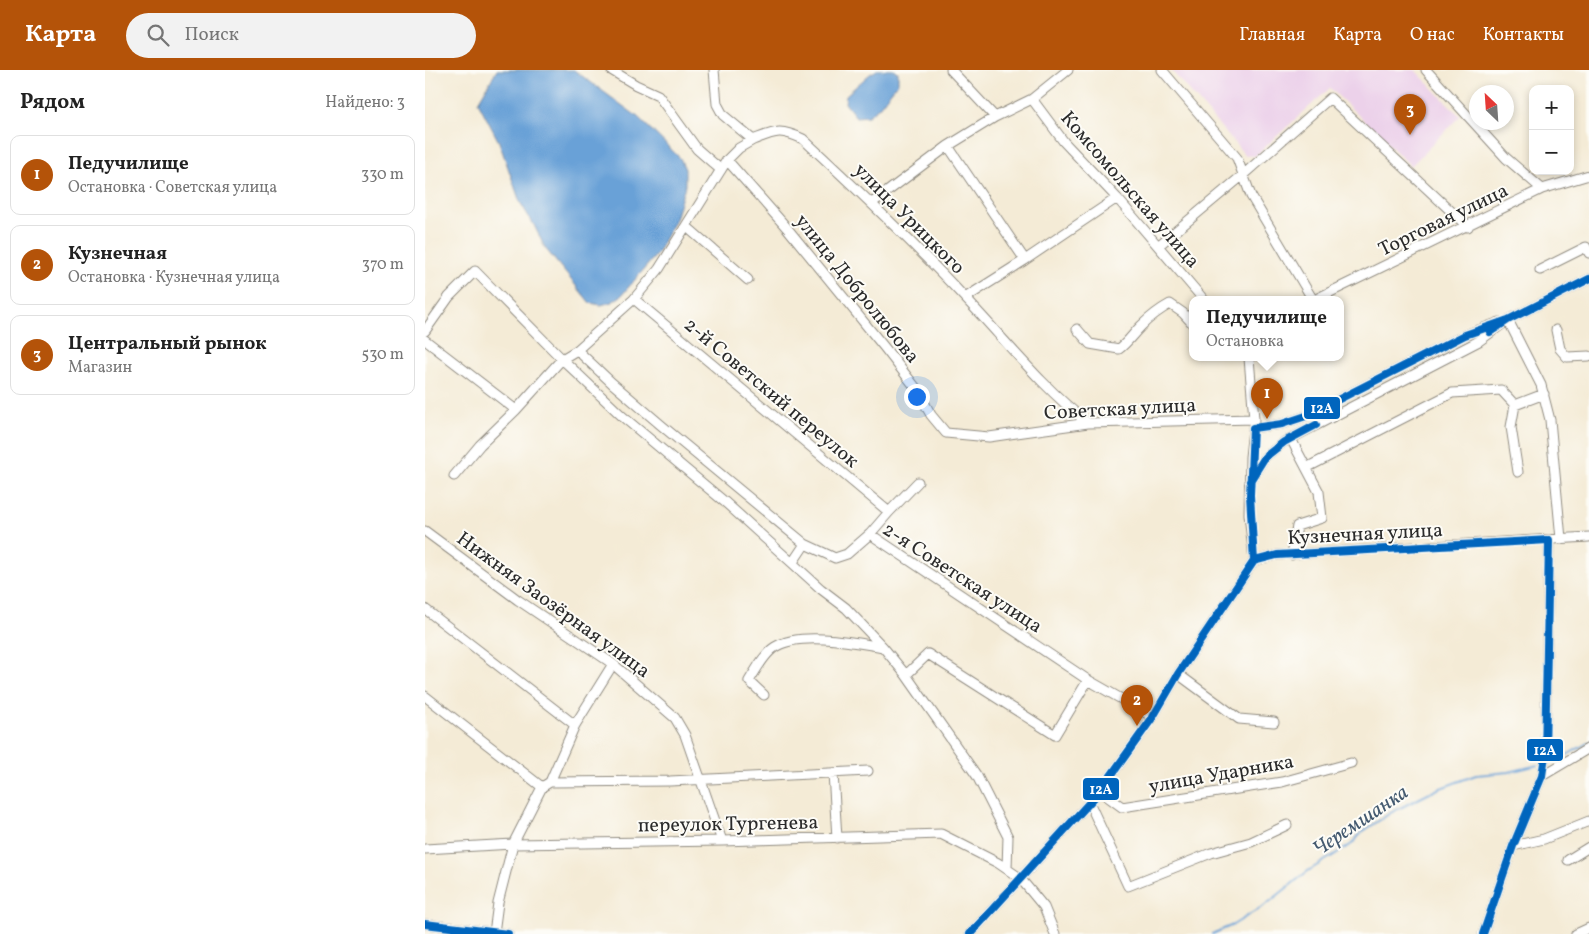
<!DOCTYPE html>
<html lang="ru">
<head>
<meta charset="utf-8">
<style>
	body { margin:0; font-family:Vollkorn,serif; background:#f2f2f2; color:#222 }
	.controls { position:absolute; right:15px; top:15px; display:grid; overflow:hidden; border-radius:10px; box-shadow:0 2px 8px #0003 }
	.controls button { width:45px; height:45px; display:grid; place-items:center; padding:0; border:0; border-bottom:1px solid #e0e0e0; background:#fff; color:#222; font:25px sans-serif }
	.compass { position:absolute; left:1044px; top:15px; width:45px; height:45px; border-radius:50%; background:#fff; box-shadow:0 2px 8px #0003; rotate:335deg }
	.you { position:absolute; left:491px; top:326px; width:18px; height:18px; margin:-12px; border:4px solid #fff; border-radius:50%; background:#1a73e8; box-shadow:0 0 0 8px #1a73e833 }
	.badge { display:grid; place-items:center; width:32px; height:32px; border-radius:50%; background:#b45309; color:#fff; font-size:16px; font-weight:700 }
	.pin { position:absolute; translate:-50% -41px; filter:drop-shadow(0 1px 2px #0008) }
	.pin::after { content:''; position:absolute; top:26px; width:18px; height:15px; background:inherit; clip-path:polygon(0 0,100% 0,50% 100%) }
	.popup { position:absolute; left:764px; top:226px; width:155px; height:65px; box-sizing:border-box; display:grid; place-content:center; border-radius:10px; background:#fff; filter:drop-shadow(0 1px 4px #0005); font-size:16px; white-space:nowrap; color:#767676 }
	.popup b { font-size:19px; color:#222 }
	.popup::after { content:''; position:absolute; left:50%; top:100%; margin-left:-10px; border:10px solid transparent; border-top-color:#fff }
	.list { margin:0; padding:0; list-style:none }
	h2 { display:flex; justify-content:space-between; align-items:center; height:65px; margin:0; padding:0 20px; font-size:21px }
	h2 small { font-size:16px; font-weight:400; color:#767676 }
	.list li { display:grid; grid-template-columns:32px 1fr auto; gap:15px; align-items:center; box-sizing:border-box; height:80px; margin:0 10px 10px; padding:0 10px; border:1px solid #e0e0e0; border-radius:10px }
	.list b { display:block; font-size:19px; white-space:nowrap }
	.list p { margin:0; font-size:16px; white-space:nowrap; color:#767676 }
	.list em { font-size:16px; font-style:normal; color:#767676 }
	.icon { flex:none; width:28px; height:28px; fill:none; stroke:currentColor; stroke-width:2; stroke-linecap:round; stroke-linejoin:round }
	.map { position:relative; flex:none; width:1164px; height:864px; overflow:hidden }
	header { display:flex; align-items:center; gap:30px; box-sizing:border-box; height:70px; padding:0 25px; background:#b45309; color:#fff }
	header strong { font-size:24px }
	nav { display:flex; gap:28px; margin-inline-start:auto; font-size:18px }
	.search { width:350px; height:45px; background:#f2f2f2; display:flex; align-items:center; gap:12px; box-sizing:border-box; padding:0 18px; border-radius:28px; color:#767676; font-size:19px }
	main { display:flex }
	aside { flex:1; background:#fff }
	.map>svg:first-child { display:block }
</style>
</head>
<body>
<header>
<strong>Карта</strong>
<div class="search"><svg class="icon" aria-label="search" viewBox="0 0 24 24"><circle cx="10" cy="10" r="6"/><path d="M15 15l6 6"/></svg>Поиск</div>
<nav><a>Главная</a><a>Карта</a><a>О нас</a><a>Контакты</a></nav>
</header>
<main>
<aside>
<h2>Рядом<small>Найдено: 3</small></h2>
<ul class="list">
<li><span class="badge">1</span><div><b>Педучилище</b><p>Остановка · Советская улица</p></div><em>330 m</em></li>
<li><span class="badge">2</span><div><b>Кузнечная</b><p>Остановка · Кузнечная улица</p></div><em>370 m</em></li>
<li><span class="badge">3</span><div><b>Центральный рынок</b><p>Магазин</p></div><em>530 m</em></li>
</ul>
</aside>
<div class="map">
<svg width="1164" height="864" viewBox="0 0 1164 864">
	<rect width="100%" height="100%" fill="#fdfcf7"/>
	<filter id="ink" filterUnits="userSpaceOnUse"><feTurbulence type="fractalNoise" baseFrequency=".02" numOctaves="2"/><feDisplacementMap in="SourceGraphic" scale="10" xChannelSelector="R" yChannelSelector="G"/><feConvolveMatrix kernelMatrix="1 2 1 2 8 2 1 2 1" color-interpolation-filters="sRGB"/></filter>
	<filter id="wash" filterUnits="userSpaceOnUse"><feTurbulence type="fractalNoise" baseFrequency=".0096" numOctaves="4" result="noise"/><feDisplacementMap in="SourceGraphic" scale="20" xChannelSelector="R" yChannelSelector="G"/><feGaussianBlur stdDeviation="1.12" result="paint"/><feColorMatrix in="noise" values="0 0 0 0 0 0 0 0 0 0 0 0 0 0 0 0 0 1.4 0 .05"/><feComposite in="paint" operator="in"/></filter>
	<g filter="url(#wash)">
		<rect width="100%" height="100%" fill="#f4ebd6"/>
		<path fill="#ecd1ea" d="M746 0H990L1035 46 986 96 905 18 830 86 820 85Z"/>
		<path fill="#69a1d7" stroke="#4a6681" d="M72 0H149L213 47 255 88 260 99V116L250 149 232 184 196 226 187 232 176 235 165 233 120 178 109 155 95 132 74 72 53 32Z
			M452 0H468L473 2V13L454 37 443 46 431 47 420 33 421 25 445 4Z"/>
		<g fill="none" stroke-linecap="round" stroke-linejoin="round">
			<path stroke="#69a1d7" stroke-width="2" d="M1130 692 1164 672
				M787 864 808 855 843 833 883 801 927 774 937 762 967 742 1013 719 1051 705 1084 702 1113 695"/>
		</g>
	</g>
	<g filter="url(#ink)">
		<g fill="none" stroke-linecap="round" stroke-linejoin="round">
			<defs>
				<path id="minor" d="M186 0 211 15 233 25 272 79 296 100
					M289 0 292 34 298 45 328 70C351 61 355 58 378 69 434 121 489 173 541 229 581 271 617 317 663 353
					M526 0 570 47
					M737 0 812 88 826 126 888 230
					M1001 0 1081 88 1117 119
					M607 29 639 72 692 128 779 230
					M523 76 600 190
					M302 90 362 158 459 277 491 318 506 345 521 363 564 367 663 353 829 349
					M447 133 523 76 570 47 607 29 643 0
					M262 157 323 210
					M733 176 818 105 905 28 1043 157
					M1115 200 1161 177 1164 183
					M540 228 600 190 692 128
					M209 229 464 442
					M889 230 1117 119 1164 105
					M1083 250 1116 315 1125 350 1136 469
					M652 259 665 274 694 279C703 272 708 264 716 256 724 248 734 240 745 234L758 243 768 254
					M1131 260 1135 279 1142 287 1164 286
					M0 261 24 227 50 201 137 289 197 346 301 433 396 519 421 538 458 577 481 605 552 706 583 767 582 798
					M0 270 91 340
					M152 280 187 313 236 355 380 474 410 488 422 484 445 464 663 610 728 647
					M824 288 829 349 825 387 824 444 829 491
					M1090 335 1086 357 1093 402
					M828 358 857 354 881 346 1040 265 1075 252
					M866 369 894 422 897 448 872 456 867 485
					M883 397 1027 323 1076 320 1090 335 1119 324
					M29 406 55 375 91 340 137 289 152 280 209 229 234 199 302 90 314 78 328 70
					M825 411 840 387 859 372 1054 271 1083 250 1164 209
					M0 461 93 530 188 594 250 648 260 665 297 771
					M445 464 464 442 493 412
					M368 492 380 474
					M0 539 150 655
					M753 604 814 649 849 652
					M481 605 503 584 630 665 663 610
					M339 625 324 611C331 600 339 584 350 577 375 561 429 572 458 577
					M0 626 117 717
					M408 703 412 768
					M1117 706 1164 678
					M125 712 245 711 443 701
					M675 721 697 737 857 712 926 693
					M664 732 703 816 786 783 826 772 862 755
					M1088 776 1119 769 1164 751
					M0 779 88 774 297 771 516 764 573 793 595 808 619 837 630 864
					M1143 790 1164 777
					M0 854 83 864
					M69 863 73 833 88 774 117 717 125 712 150 655 188 594
					M545 864 675 721 728 647 753 604 829 491 852 485 1164 467
					M1058 864 1088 776 1117 706 1120 686 1124 470
					M1151 864 1164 858"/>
			</defs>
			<use href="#minor" stroke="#908b80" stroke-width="11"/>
			<use href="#minor" stroke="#fff" stroke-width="9"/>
			<defs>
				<path id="bus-1" d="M1065 262 1083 250 1164 209
					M825 411 840 387 859 372 891 355
					M829 491 825 425 828 358 857 354 881 346 1040 265 1083 250
					M0 854 83 864
					M545 864 675 721 728 647 753 604 829 491 852 485 1124 470 1120 686 1117 706 1088 776 1058 864"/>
			</defs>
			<use href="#bus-1" stroke="#fdfcf7" stroke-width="11"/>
			<use href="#bus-1" stroke="#0065bd" stroke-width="8"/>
		</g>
	</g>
	<g text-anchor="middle" stroke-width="4" stroke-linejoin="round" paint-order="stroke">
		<g font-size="20" fill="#2b2b2b" stroke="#fdfcf7">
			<text transform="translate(706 119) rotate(49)" y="7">Комсомольская улица</text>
			<text transform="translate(485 148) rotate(45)" y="7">улица Урицкого</text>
			<text transform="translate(1018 149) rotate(-26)" y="7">Торговая улица</text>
			<text transform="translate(433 218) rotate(51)" y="7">улица Добролюбова</text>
			<text transform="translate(347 322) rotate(40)" y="7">2-й Советский переулок</text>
			<text transform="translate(695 338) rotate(-3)" y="7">Советская улица</text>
			<text transform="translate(940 463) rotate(-3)" y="7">Кузнечная улица</text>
			<text transform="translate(538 507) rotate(33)" y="7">2-я Советская улица</text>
			<text transform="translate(129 534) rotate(36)" y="7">Нижняя Заозёрная улица</text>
			<text transform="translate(796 703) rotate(-10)" y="7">улица Ударника</text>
			<text transform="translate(303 753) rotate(-1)" y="7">переулок Тургенева</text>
		</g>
		<g font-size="21" font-style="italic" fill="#445a70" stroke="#fdfcf7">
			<text transform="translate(935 750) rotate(-34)" y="7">Черемшанка</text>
		</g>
	</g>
	<g stroke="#fdfcf7" stroke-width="2">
		<rect x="878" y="326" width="38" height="24" rx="5" fill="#0065bd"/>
		<rect x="1101" y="668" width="38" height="24" rx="5" fill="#0065bd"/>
		<rect x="657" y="707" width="38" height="24" rx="5" fill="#0065bd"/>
	</g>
	<g font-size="14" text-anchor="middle" font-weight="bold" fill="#fff">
		<text x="897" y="343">12А</text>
		<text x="1120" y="685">12А</text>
		<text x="676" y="724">12А</text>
	</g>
</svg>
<div class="controls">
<button>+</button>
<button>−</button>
</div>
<svg class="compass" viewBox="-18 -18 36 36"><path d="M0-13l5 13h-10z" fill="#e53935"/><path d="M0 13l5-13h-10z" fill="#767676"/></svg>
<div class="you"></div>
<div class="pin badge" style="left:842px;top:349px">1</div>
<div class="popup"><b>Педучилище</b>Остановка</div>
<div class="pin badge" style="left:712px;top:656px">2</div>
<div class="pin badge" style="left:985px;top:65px">3</div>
</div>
</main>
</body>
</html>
